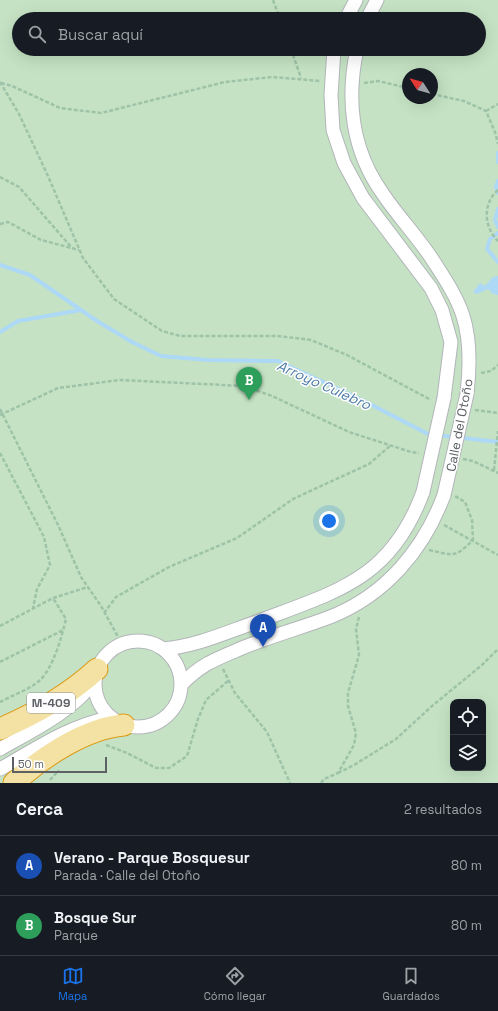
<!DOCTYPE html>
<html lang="es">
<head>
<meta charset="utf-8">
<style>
	body { margin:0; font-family:"Space Grotesk",sans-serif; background:#242831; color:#f1f3f6 }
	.controls { position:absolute; right:12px; bottom:12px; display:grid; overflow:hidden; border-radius:8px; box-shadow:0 4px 16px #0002 }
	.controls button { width:36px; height:36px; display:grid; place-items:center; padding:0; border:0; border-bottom:1px solid #363941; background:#171b24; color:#f1f3f6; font:20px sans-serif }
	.compass { position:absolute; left:402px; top:68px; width:36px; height:36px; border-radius:50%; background:#171b24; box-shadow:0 4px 16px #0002; rotate:306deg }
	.scale { position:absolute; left:12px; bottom:10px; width:95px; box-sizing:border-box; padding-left:4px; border:2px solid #5d6064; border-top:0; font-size:11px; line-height:14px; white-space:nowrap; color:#5d6064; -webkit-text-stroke:3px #fff; paint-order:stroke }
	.you { position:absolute; left:329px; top:521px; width:14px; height:14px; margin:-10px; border:3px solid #fff; border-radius:50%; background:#1a73e8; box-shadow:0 0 0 6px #1a73e833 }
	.badge { display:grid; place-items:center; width:26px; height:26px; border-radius:50%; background:#1a73e8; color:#fff; font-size:13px; font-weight:700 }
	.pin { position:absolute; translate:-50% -33px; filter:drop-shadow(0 1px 2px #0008) }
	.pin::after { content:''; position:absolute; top:21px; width:14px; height:12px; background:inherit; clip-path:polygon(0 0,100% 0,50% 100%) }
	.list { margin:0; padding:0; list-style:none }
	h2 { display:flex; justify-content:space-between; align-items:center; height:52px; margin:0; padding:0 16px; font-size:17px }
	h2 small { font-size:13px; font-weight:400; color:#9ea1a6 }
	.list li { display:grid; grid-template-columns:26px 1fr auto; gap:12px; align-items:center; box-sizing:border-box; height:60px; padding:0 16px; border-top:1px solid #363941 }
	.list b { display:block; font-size:15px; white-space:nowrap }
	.list p { margin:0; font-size:13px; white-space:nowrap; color:#9ea1a6 }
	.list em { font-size:13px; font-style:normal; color:#9ea1a6 }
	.icon { flex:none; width:22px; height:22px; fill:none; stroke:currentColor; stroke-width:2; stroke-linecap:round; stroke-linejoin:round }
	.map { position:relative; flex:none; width:498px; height:783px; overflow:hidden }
	.search { position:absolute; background:#171b24; box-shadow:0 4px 16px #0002; left:12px; right:12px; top:12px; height:44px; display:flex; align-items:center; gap:10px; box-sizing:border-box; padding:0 14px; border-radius:22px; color:#9ea1a6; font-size:15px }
	.sheet { height:172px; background:#171b24 }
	nav { display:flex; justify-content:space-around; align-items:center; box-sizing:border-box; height:56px; border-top:1px solid #363941; background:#171b24; font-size:11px; color:#9ea1a6 }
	nav a { display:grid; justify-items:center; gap:2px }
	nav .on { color:#1a73e8 }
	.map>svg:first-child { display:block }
</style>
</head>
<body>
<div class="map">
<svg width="498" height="783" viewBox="0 0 498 783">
	<rect width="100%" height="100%" fill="#eeece5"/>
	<path fill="#c5e3c4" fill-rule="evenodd" d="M0 0H498V783H0ZM19 19H479V49H19ZM408 74H432V98H408ZM453 702H483V768H453Z"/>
	<path fill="#add8f6" d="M498 276V295L493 294 488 289 477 294 473 292 480 283 485 286 493 277Z"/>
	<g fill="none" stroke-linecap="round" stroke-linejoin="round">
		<path stroke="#add8f6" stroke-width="4" d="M498 153V162
			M498 181 496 187 498 193
			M498 209 495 220 498 227
			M498 233 490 239 487 249 498 262
			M0 265 30 275 97 321 132 342 161 356 208 360 278 361 364 401 428 434 498 442
			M0 332 18 321 81 310"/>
		<defs>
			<path id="minor" d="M346 19 356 0
				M367 19 377 0
				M334 49 331 95 333 130 344 163 363 198 431 288 442 310 451 342 444 398
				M357 49C346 100 352 151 383 194 399 218 419 238 434 262 445 279 457 297 463 316 471 341 470 368 467 394
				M95 684a43 43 0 1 1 86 0a43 43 0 1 1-86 0Z
				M163 649C197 646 227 632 259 621 338 591 391 579 423 492
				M181 685C201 664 216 659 242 648 271 636 301 628 330 617 386 595 424 549 444 495
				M0 749C33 730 70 713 94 682
				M0 769C34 750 69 726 108 718"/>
			<path id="trunk" d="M0 729C35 714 69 695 97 669
				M14 783C42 757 86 728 124 725"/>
		</defs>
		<use href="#minor" stroke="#b2b5b9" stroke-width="15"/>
		<use href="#trunk" stroke="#dc9a17" stroke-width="23"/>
		<path stroke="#9ec3a8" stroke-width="2.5" stroke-dasharray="4 2" stroke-linecap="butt" d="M273 0 280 19
			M291 49 301 78
			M0 82 19 114 48 176 83 258 114 299 162 331 180 336H278L311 340 347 355 431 400
			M1 83 12 86 60 108 101 113 225 82 272 77 320 81
			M364 83 378 81 408 88
			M432 94 464 101 486 111 495 132 498 144
			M486 111 498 104
			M0 177 19 187 72 248
			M498 190C483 203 483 226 498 241
			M0 224 8 222 41 240 79 250
			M481 373 491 371 498 365
			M0 409 59 527 81 577 101 606 122 644
			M475 410 498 413
			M0 415 58 388 120 380 244 386 272 396 349 432 411 452 419 453
			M0 453 44 537 50 565 37 589 33 608
			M463 459 473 461 498 473
			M494 470 498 431
			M444 525 498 555
			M429 550C453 555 454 559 473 540L472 520 465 502 455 496
			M104 613 116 597 169 567 237 538 293 499 369 464 390 446
			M0 626 53 598 88 587
			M0 662 63 630
			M223 669 235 693 267 732 290 783
			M0 702C11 696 30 689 39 681 53 669 62 636 66 619L53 598
			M106 745 127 753 156 768H169L187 756 198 719 206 700 229 680
			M338 773 354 765 396 739 432 706 482 665 498 649
			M50 780 59 770
			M321 783 324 779 338 773 354 745 356 733 348 706V693L359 655 356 629 359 617"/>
		<use href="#minor" stroke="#fff" stroke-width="13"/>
		<use href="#trunk" stroke="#f4e2a4" stroke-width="21"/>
		<defs>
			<path id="minor-bridge" d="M423 492 444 398
				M444 495 467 394"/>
		</defs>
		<use href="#minor-bridge" stroke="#b2b5b9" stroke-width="15" stroke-linecap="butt"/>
		<use href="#minor-bridge" stroke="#fff" stroke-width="13"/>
	</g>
	<g text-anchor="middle" stroke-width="3" stroke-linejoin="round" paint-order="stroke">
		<rect fill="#fff" stroke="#8e9092" stroke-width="1" x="27" y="693" width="48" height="20" rx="3"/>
		<g font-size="12" font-weight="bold" fill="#5d6064">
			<text x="51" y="707">M-409</text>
		</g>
		<g font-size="13" fill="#5d6064" stroke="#fff">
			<text transform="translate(459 425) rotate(-79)" y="5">Calle del Otoño</text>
		</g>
		<g font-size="14" font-style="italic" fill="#4b7aa7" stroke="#fff">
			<text transform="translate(324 385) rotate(24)" y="5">Arroyo Culebro</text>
		</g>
	</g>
</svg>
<div class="controls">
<button><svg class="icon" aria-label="locate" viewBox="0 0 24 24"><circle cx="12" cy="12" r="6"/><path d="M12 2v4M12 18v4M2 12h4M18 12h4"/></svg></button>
<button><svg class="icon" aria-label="layers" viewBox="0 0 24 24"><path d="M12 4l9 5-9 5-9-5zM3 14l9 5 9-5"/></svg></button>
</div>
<svg class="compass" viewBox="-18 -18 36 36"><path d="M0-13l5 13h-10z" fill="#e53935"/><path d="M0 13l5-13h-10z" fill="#9ea1a6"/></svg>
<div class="scale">50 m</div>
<div class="you"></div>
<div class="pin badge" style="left:263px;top:647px;background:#1a4fb4">A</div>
<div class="pin badge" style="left:249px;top:400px;background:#2e9e5b">B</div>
<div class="search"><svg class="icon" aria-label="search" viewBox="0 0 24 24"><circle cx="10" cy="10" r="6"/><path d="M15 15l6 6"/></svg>Buscar aquí</div>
</div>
<section class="sheet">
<h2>Cerca<small>2 resultados</small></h2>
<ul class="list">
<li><span class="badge" style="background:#1a4fb4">A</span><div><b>Verano - Parque Bosquesur</b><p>Parada · Calle del Otoño</p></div><em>80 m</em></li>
<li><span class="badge" style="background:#2e9e5b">B</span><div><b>Bosque Sur</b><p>Parque</p></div><em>80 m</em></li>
</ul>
</section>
<nav>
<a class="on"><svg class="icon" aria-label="map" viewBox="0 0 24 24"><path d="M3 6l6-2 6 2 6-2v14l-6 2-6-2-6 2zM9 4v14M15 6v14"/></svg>Mapa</a>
<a><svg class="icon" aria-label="directions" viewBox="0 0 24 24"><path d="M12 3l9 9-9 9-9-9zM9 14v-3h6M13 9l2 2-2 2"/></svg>Cómo llegar</a>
<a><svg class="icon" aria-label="saved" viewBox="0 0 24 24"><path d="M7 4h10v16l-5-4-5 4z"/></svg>Guardados</a>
</nav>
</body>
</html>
